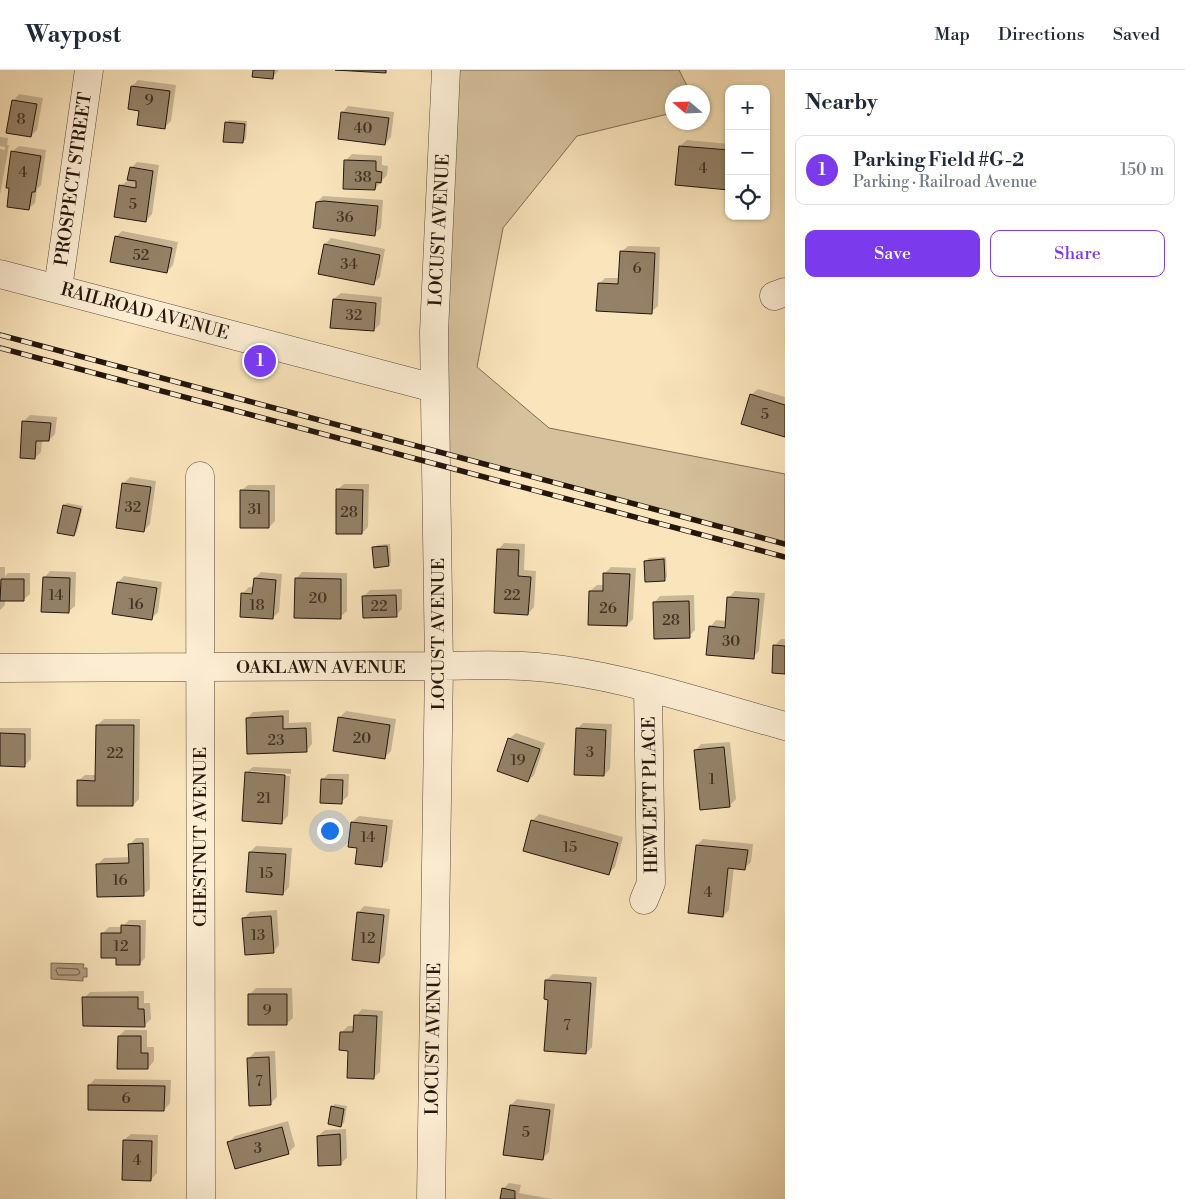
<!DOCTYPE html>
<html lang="en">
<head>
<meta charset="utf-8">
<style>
	body { margin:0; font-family:"Libre Bodoni",serif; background:#f6f6f7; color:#1f2937 }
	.controls { position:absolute; right:15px; top:15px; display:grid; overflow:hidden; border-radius:10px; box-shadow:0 1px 4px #0004 }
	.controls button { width:45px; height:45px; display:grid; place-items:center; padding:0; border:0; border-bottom:1px solid #e0e1e3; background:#fff; color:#1f2937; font:25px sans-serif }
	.compass { position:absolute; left:665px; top:15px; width:45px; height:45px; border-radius:50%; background:#fff; box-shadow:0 1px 4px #0004; rotate:289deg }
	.you { position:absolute; left:329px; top:760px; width:18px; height:18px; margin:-12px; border:4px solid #fff; border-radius:50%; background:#1a73e8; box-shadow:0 0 0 8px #1a73e833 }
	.badge { display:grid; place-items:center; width:32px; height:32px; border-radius:50%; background:#7c3aed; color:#fff; font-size:16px; font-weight:700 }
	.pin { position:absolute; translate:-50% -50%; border:2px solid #fff; box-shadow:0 1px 5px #0006 }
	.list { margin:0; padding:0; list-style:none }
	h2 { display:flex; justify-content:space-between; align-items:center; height:65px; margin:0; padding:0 20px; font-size:21px }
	h2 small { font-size:16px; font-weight:400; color:#747a83 }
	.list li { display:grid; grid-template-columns:32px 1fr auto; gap:15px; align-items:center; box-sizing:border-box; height:70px; margin:0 10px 10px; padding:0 10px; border:1px solid #e0e1e3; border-radius:10px }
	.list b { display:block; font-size:19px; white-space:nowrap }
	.list p { margin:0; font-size:16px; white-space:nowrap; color:#747a83 }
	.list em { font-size:16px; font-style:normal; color:#747a83 }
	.actions { display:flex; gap:10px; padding:15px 20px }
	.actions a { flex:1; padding:11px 0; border:1px solid #7c3aed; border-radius:10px; text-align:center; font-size:18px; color:#7c3aed }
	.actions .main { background:#7c3aed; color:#fff }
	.icon { flex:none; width:28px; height:28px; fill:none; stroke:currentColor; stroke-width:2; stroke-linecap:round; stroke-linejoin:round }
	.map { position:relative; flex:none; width:785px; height:1129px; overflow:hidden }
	header { display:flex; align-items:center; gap:30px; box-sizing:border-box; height:70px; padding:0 25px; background:#fff; border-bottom:1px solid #e0e1e3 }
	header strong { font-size:24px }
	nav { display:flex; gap:28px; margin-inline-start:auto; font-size:18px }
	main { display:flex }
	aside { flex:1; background:#fff }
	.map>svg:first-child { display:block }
</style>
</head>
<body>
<header>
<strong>Waypost</strong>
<nav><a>Map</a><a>Directions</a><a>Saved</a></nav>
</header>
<main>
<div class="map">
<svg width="785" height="1129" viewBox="0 0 785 1129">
	<rect width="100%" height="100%" fill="#fae4bb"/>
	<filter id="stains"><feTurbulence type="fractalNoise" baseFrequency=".004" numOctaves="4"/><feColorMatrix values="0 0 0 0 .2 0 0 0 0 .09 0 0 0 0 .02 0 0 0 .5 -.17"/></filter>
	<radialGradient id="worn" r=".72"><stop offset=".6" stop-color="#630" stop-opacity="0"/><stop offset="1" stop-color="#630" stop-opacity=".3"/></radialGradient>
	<path fill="#d6c19d" stroke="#7e6c54" d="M457 0H679L690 22H672V43L577 66 503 158 477 297 549 358 785 404V474L435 381Z"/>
	<path fill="#b29e80" stroke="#7a6852" d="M51 893 84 894 83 898H87V907H83V911L51 909Z"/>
	<path fill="#0003" d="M254 0H279L272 8Z
		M138 10 176 15 171 51 165 57 140 40 129 38 132 16Z
		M19 24 43 28 37 60 31 66 13 31Z
		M348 36 394 42 391 67 385 74 342 43Z
		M229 50 247 51 246 69 243 72 226 53Z
		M0 67 8 68 7 75H9L0 125V79L5 80V77L0 76Z
		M687 70 729 74V119L680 76Z
		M19 76 46 80 41 115 37 119 35 133 28 139 12 82Z
		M352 84 382 86V95L388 96 387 105 375 119 346 90Z
		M137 92 159 95 152 144 146 151 120 116 129 110 131 98Z
		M323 126 383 130 381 158 374 164 317 132Z
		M122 161 178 172 173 195 167 202 116 167Z
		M331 168 385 179 380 207 373 214 325 174Z
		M628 176 660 177 658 236 651 242 599 214 605 208H620L621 182Z
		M341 223 382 227 380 254 374 260 334 229Z
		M758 319 785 327V366L751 325Z
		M30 345 57 347 55 364 49 370H42L41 382 35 388 23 352Z
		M130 407 156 411 150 454 144 461 117 457 124 413Z
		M344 414H369L368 457 362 463 337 420Z
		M248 415H275V451L269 457 241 421Z
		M67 433 83 436 77 462 74 465 64 435Z
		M504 473 525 474 524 500 536 501 534 537 528 544 498 480Z
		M390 474 391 492 388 495 374 478 377 475Z
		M666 487 667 507 665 509 646 491 649 488Z
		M0 497H5V506L8 503H30V524L23 530H5V535L0 540Z
		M611 497 636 498 633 549 627 555 590 521 597 515H604V504Z
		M50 501 76 502 75 536 68 542 44 508Z
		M261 502 282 504 279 542 272 548 243 523 249 517H254L255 508Z
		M302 502 347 503V541L340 547 296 509Z
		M124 506 162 512 158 542 151 549 118 512Z
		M402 519V539L396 545 363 527 370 520Z
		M735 521 765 523 759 581 753 587 710 557 716 550 727 551 729 527Z
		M694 525 695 560 689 566 654 533 660 526Z
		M781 569H785V603L775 575Z
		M289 640V653L311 652 312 674 306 681 247 648 253 642Z
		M346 641 396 649 391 681 385 687 339 648Z
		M104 649H140L139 729 133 735 78 711 85 705H96L97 655Z
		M583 653 612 654 610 699 604 705 577 659Z
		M0 658H31V689L25 695H0Z
		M516 663 545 673 534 705 528 711 509 669Z
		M730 672 736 729 729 736 695 681 701 674Z
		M253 697 291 699V704L251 701V704L290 706 288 746 282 752 246 703Z
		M328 704H349L348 726 341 732 322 710Z
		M539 744 623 767 615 797 609 803 524 780 533 750Z
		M359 746 393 750 388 790 382 796 359 777 352 752Z
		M136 768H149L150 819 143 825 98 794 104 788 130 787V774Z
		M703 769 753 774 751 792 745 798 734 797 729 840 723 846 697 775Z
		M256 776 292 778 289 817 283 824 250 782Z
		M364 836 390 839 385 885 379 892 358 843Z
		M277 840 279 875 273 882 244 848 250 842Z
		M129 850H146L145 888 139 894 118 887 103 863 109 857H122Z
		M553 904 597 907 592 977 586 983 549 928 546 910Z
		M256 918H292L293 948 286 954 249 925Z
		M144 921V933H150L151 949 144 956 84 928 90 922Z
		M362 939 383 941 380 1002 373 1008 349 980 342 962 348 956H355L356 946Z
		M125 960H147V977H154V991L148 998 119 966Z
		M275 981 277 1027 271 1033 249 988 255 982Z
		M95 1009 171 1010 170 1033 164 1040 89 1015Z
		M517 1029 555 1034 549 1082 543 1088 511 1035Z
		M335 1034 347 1036 344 1053 341 1056 332 1037Z
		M288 1051 295 1076 288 1083 229 1072 235 1066Z
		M346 1059 347 1088 340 1094 318 1066 325 1060Z
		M131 1064 158 1065 157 1103 150 1110 124 1070Z
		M509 1113 521 1115 519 1123 551 1129H501L503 1119Z"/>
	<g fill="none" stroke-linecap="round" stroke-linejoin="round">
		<path stroke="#6c5a46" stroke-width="1" d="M58 898 78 899 80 903 77 905H58L56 900Z"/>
	</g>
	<path fill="#948167" stroke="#25160c" d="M253 0H274L273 9 252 7Z
		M335 0H386V3Z
		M131 16 170 21 165 59 137 55 139 41 128 39Z
		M12 30 37 34 31 67 6 63Z
		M341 42 389 48 385 75 338 69Z
		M225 52 245 54 243 73 223 72Z
		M679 76 729 80V120L675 115Z
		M11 81 41 86 35 122H32L29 140 7 137 9 118H6Z
		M344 90 376 91V101L382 102 381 113 376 112 375 120 343 119Z
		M130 97 153 101 146 152 114 147 119 115 136 118V111L127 110Z
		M324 131 378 136 375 166 313 158 316 132Z
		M115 166 172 178 167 203 110 192Z
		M324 174 380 185 374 215 318 204Z
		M620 181 655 183 652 244 596 241 598 213 618 214Z
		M333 229 376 233 374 261 330 258Z
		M750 324 785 335V367L741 354Z
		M22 351 51 353 49 371H36L35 389 20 388Z
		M122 413 151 417 144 462 116 458Z
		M336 419 363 420 362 464H336Z
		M240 420 269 421V458H240Z
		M63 435 81 439 74 466 57 463Z
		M387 476 389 496 374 498 372 477Z
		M497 479 519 480 518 506 531 507 528 545 494 543Z
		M664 489 665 511 645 512 644 491Z
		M603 503 630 504 627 556 588 555 589 521H603Z
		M43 507 70 508 69 543 41 542Z
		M254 508 276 510 273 549 240 547 241 523 252 524Z
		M295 508 341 509V549L294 548Z
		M1 509H24V531H0Z
		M117 512 157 518 152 550 112 544Z
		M396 525 397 547 363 548 362 526Z
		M727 527 759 529 754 589 706 585 709 556 725 558Z
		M689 531 690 568 654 569 653 532Z
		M773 575 785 576V604L772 603Z
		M283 646V659L306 658 307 682 247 684 246 648Z
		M338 647 390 655 385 689 333 681Z
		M96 655H134L133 736H77V710L95 711Z
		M576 658 606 660 604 706 574 705Z
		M0 663 25 664V697L0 696Z
		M508 668 540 679 528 712 497 701Z
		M724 677 730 737 700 740 694 680Z
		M245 702 285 705 282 754 242 751Z
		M321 709 343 710 342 734 320 733Z
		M531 750 618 773 609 805 523 781Z
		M351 752 387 756 382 797 355 794 357 778 348 777Z
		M143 773 144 826 97 827 96 794 129 793 128 774Z
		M696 775 748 780 745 800 728 798 723 847 688 843Z
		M249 782 286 784 283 825 246 822Z
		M357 842 384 845 379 893 352 890Z
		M271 846 274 883 245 885 242 848Z
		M121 855 140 856V895H116V888H101V863H121Z
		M545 910 591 913 586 984 544 981 548 930 544 929Z
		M248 924H287V955H248Z
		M82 927H138V939H144L145 957 83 956Z
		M354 945 377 946 374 1009 347 1008 348 981 339 980 340 962H353Z
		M118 966H141V983H148V999H117Z
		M269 987 271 1035 249 1036 247 988Z
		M88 1015 165 1016 164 1041 88 1040Z
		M510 1035 550 1040 543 1090 503 1085Z
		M331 1036 344 1039 341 1057 328 1054Z
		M282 1057 289 1084 235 1099 227 1072Z
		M340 1064 341 1095 318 1096 317 1066Z
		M123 1070 152 1071 151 1111 122 1110Z
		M502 1118 515 1121V1129H500Z"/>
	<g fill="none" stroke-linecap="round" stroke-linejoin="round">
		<defs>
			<path id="minor" d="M0 204 434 318
				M58 218 89 0
				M774 226 785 222
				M200 406 201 1129
				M0 598 439 596C481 595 523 594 564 600 639 611 712 636 785 656
				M644 830 651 813 648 619
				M431 1129 439 596 434 262 446 0"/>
		</defs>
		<use href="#minor" stroke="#5a4a38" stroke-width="29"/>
		<use href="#minor" stroke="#fcedd3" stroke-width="28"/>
		<defs>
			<path id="rail" d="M0 265 785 474
				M0 278 785 487"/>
		</defs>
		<use href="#rail" stroke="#25160c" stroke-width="5.5"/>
		<use href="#rail" stroke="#fcedd3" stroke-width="4" stroke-dasharray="11" stroke-linecap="butt"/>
	</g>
	<g text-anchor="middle" stroke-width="5" stroke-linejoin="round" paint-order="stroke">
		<g font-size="15" fill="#413123">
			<text x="149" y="35">9</text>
			<text x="21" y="54">8</text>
			<text x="363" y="63">40</text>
			<text x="703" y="103">4</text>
			<text x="23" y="107">4</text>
			<text x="363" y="112">38</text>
			<text x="133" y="139">5</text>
			<text x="345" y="152">36</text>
			<text x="141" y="190">52</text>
			<text x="349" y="199">34</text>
			<text x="637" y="203">6</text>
			<text x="354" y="250">32</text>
			<text x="765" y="349">5</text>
			<text x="133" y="442">32</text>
			<text x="255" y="444">31</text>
			<text x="349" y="447">28</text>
			<text x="56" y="530">14</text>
			<text x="512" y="530">22</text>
			<text x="318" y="533">20</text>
			<text x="136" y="539">16</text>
			<text x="257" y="540">18</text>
			<text x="379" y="541">22</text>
			<text x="608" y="543">26</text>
			<text x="671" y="555">28</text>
			<text x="731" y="576">30</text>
			<text x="362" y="673">20</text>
			<text x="276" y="675">23</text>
			<text x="590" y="687">3</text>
			<text x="115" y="688">22</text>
			<text x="518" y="695">19</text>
			<text x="712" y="714">1</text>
			<text x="264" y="733">21</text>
			<text x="368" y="772">14</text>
			<text x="570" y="782">15</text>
			<text x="266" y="808">15</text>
			<text x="120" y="815">16</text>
			<text x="708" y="827">4</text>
			<text x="258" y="870">13</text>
			<text x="368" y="873">12</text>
			<text x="121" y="881">12</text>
			<text x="267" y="945">9</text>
			<text x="567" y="960">7</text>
			<text x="259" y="1016">7</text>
			<text x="126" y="1033">6</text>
			<text x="526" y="1067">5</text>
			<text x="258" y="1083">3</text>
			<text x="137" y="1095">4</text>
		</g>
		<g font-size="18" fill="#25160c" stroke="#fcedd3">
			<text transform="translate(73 109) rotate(-82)" y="6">PROSPECT STREET</text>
			<text transform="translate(439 160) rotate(-87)" y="6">LOCUST AVENUE</text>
			<text transform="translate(145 241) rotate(15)" y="6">RAILROAD AVENUE</text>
			<text transform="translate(438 564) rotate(-90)" y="6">LOCUST AVENUE</text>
			<text x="321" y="603">OAKLAWN AVENUE</text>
			<text transform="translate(650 725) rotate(-91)" y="6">HEWLETT PLACE</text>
			<text transform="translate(200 767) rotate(-90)" y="6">CHESTNUT AVENUE</text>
			<text transform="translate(433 969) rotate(-89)" y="6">LOCUST AVENUE</text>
		</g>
	</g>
	<rect width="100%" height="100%" filter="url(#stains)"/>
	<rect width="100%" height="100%" fill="url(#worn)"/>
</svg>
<div class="controls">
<button>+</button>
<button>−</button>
<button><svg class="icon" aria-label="locate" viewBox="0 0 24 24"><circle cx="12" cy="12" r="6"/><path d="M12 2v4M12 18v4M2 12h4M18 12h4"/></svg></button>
</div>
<svg class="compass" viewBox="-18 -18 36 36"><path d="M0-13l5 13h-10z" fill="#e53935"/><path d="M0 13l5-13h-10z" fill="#747a83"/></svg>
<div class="you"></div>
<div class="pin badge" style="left:260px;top:291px">1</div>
</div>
<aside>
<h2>Nearby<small></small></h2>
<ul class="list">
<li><span class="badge">1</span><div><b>Parking Field #G-2</b><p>Parking · Railroad Avenue</p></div><em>150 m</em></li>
</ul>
<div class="actions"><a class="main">Save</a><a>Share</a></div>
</aside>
</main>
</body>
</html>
